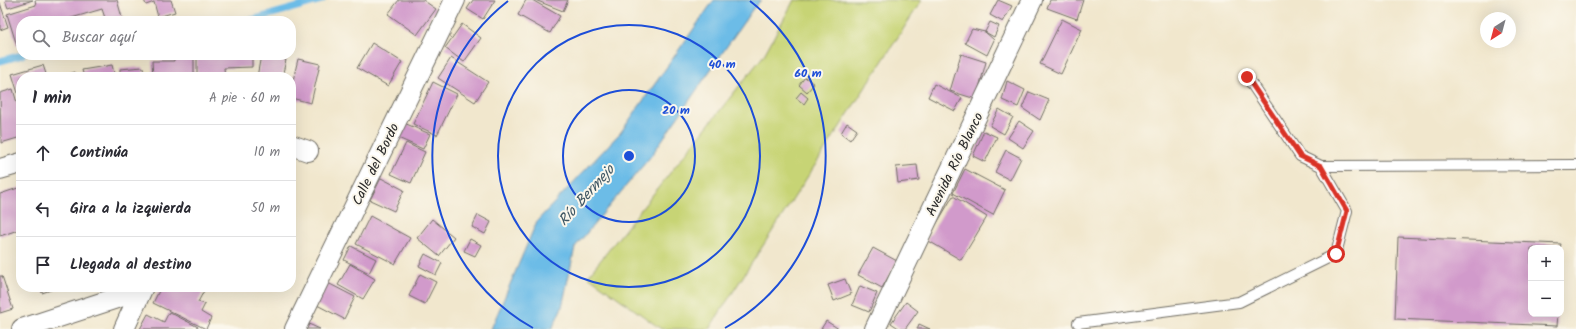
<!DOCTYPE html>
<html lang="es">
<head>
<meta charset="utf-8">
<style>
	body { margin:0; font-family:Kalam,sans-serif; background:#f7f7f7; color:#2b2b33 }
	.controls { position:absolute; right:12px; bottom:12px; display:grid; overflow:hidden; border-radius:8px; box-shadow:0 4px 16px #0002 }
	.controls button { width:36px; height:36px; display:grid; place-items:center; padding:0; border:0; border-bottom:1px solid #e1e1e2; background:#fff; color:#2b2b33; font:20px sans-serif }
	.compass { position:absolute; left:1480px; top:12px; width:36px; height:36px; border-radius:50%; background:#fff; box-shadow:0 4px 16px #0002; rotate:216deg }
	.stop { position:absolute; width:12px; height:12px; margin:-9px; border:3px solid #d93025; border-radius:50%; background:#fff }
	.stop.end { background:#d93025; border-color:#fff; box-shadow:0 1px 4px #0008 }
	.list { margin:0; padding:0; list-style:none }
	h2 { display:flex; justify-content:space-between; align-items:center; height:52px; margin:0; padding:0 16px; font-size:17px }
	h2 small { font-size:13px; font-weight:400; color:#7c7c81 }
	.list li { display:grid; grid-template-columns:26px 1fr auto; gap:12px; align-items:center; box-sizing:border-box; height:56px; padding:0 16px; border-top:1px solid #e1e1e2 }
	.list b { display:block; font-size:15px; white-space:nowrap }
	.list em { font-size:13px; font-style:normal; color:#7c7c81 }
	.icon { flex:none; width:22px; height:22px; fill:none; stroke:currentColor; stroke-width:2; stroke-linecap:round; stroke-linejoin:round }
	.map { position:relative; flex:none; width:1576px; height:329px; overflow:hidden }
	.search { position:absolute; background:#fff; box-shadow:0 4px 16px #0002; left:16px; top:16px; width:280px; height:44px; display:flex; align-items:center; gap:10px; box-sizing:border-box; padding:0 14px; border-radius:16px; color:#7c7c81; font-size:15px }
	.panel { position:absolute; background:#fff; box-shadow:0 4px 16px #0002; left:16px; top:72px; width:280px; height:220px; border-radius:16px }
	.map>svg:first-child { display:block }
</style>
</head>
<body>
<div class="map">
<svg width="1576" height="329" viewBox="0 0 1576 329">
	<rect width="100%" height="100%" fill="#fbf7ec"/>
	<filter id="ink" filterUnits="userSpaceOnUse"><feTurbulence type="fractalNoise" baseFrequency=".025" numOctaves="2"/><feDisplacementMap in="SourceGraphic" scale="8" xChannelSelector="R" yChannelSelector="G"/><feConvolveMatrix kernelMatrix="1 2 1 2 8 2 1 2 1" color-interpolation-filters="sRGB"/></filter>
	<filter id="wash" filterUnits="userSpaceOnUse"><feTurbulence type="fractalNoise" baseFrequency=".012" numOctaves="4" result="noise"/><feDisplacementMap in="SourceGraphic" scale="16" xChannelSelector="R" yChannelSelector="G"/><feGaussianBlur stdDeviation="0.9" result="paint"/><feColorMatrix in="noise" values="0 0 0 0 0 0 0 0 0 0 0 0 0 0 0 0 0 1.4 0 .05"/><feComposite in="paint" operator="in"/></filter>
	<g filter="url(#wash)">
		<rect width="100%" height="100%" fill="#f1e7cd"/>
		<path fill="#c7d475" stroke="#798050" d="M794 0H922L709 329H661L588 276 764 55Z"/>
		<path fill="#6cbce7" stroke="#4c7489" d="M714 0H761L752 10 651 156 575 247 562 307 552 329H491L537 221 621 132Z"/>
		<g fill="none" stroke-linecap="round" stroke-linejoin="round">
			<path stroke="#6cbce7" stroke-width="7" d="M248 21 322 0
				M0 61 22 55"/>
		</g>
		<g id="blocks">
			<path fill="#d19acb" d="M5 0H33L8 8Z
				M35 0H117L123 21H106L102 9 68 19 69 21H21V45L17 46 7 14 36 5Z
				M144 0H171L175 12 158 17 154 2 146 5Z
				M399 0H423L436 9 417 35 388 14Z
				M473 0H495L483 19 467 9Z
				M526 0H532L560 16 550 33 518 15Z
				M535 0H568L563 11Z
				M998 0 1012 6 1003 22 990 15Z
				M1050 0H1083L1077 19 1047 8Z
				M0 3 8 27 0 30Z
				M1062 19 1082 29 1061 74 1040 64Z
				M990 22 999 26 994 37 985 32Z
				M462 24 481 38 464 62 445 48Z
				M972 29 985 32 994 40 987 55 965 43Z
				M372 43 402 62 388 86 357 68Z
				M961 54 986 62 976 99 950 91Z
				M174 55H194V76L153 77 152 61H174Z
				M197 55H252V67L224 68 225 77H197Z
				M261 55 286 60 282 77H257Z
				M451 58 488 82 475 102 438 78Z
				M298 59 320 64 311 103 291 98V89Z
				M43 65 47 77H21V103L12 74Z
				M112 65 115 77H84L82 70Z
				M143 67 145 77H120V69Z
				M75 72 77 77H59Z
				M805 77 814 84 807 92 799 85Z
				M1007 81 1025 90 1018 107 1002 100Z
				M433 82 457 94 437 135 413 124Z
				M934 84 962 98 955 111 928 97Z
				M13 89 21 117V137L1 143 0 93Z
				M801 92 808 98 804 104 796 98Z
				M1029 92 1049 100 1040 120 1022 108Z
				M999 109 1013 117 1004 134 990 126Z
				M1019 121 1034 131 1023 148 1008 138Z
				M404 123 430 134 423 149 398 138Z
				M847 123 857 130 850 140 841 133Z
				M984 131 997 137 985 162 973 156Z
				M406 143 425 152 411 183 391 174Z
				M1006 150 1021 158 1010 180 995 172Z
				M917 165 919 180 898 183 896 167Z
				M965 169 1005 190 993 215 953 193Z
				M381 178 404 190 394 211 370 200Z
				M21 187V229L0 236V194Z
				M953 196 987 217 961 260 927 240Z
				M478 215 491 222 485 234 472 227Z
				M370 216 410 238 395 264 356 244Z
				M432 219 454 237 439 256 417 238Z
				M1398 237 1561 244 1560 248H1531V314H1558L1557 326 1395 319Z
				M470 239 481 245 475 256 464 251Z
				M351 246 376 259 369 273 344 260Z
				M873 248 897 261 882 288 858 275Z
				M425 254 442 263 436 275 419 266Z
				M350 264 375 279 363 299 338 285Z
				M420 274 436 282 425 304 409 296Z
				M0 276H2L13 309 0 313Z
				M845 279 851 294 834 301 828 285Z
				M326 282 355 297 344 319 315 304Z
				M860 286 877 293 869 312 852 305Z
				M40 287H59L42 293Z
				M161 287H206L198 302 205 304 201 312 211 318 206 329 153 303Z
				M906 302 918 311 905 329H900L891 323Z
				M169 312 198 327 197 329H140L148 314 164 322Z
				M826 321 839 329H821Z
				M304 322 320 329H301Z
				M919 324 930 329H917Z"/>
		</g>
	</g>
	<g filter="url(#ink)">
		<use href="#blocks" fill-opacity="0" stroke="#706d64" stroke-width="1"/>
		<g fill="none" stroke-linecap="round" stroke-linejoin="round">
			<defs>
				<path id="lane" d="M1247 77 1300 156 1321 166 1576 165
					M1078 323 1239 302 1336 254 1347 211 1321 166"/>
				<path id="street" d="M291 145 308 151
					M0 169 21 163
					M22 329 141 290
					M124 329 143 287
					M295 329 455 0
					M875 329 1032 0"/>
			</defs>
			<use href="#lane" stroke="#706d64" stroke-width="12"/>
			<use href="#street" stroke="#706d64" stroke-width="22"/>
			<use href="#lane" stroke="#fff" stroke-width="10"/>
			<use href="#street" stroke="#fff" stroke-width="20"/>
		</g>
	</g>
	<g fill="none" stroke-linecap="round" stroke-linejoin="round" filter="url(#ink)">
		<path stroke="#d93025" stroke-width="5" d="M1247 77 1300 156 1321 166 1347 211 1336 254"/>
	</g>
	<g fill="none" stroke="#1d4ed8" stroke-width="2">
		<circle cx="629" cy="156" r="66"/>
		<circle cx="629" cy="156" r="131"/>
		<path d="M533 328A197 197 0 0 1 508 1M750 1A197 197 0 0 1 725 328"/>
	</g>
	<g text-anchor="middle" stroke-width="4" stroke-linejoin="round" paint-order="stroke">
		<g font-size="14" fill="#2b2b2b" stroke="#fbf7ec">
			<text transform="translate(375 164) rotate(-64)" y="5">Calle del Bordo</text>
			<text transform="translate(954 164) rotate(-64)" y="5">Avenida Río Blanco</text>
		</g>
		<g font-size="15" font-style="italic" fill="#3e5663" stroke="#fbf7ec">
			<text transform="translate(586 195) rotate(-48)" y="5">Río Bermejo</text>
		</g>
	</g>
	<circle cx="629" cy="156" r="6" fill="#1d4ed8" stroke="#fbf7ec" stroke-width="2"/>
	<g font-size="12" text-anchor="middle" font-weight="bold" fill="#1d4ed8" stroke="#fbf7ec" stroke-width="4" stroke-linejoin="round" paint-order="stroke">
		<text x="722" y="68">40 m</text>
		<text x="808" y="77">60 m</text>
		<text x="676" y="114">20 m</text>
	</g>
</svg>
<div class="controls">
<button>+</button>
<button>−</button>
</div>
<svg class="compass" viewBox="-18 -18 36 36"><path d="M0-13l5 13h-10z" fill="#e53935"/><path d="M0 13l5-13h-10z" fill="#7c7c81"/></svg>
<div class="stop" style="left:1336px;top:254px"></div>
<div class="stop end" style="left:1247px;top:77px"></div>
<div class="search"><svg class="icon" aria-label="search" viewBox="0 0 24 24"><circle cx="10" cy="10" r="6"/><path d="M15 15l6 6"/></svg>Buscar aquí</div>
<section class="panel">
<h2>1 min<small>A pie · 60 m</small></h2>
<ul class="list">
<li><svg class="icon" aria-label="ahead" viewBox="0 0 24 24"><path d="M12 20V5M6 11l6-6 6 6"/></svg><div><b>Continúa</b></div><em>10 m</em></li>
<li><svg class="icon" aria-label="left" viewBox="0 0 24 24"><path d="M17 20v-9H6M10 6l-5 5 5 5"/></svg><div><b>Gira a la izquierda</b></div><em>50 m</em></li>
<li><svg class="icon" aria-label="arrive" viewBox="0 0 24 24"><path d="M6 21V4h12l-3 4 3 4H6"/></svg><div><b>Llegada al destino</b></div></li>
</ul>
</section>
</div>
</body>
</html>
